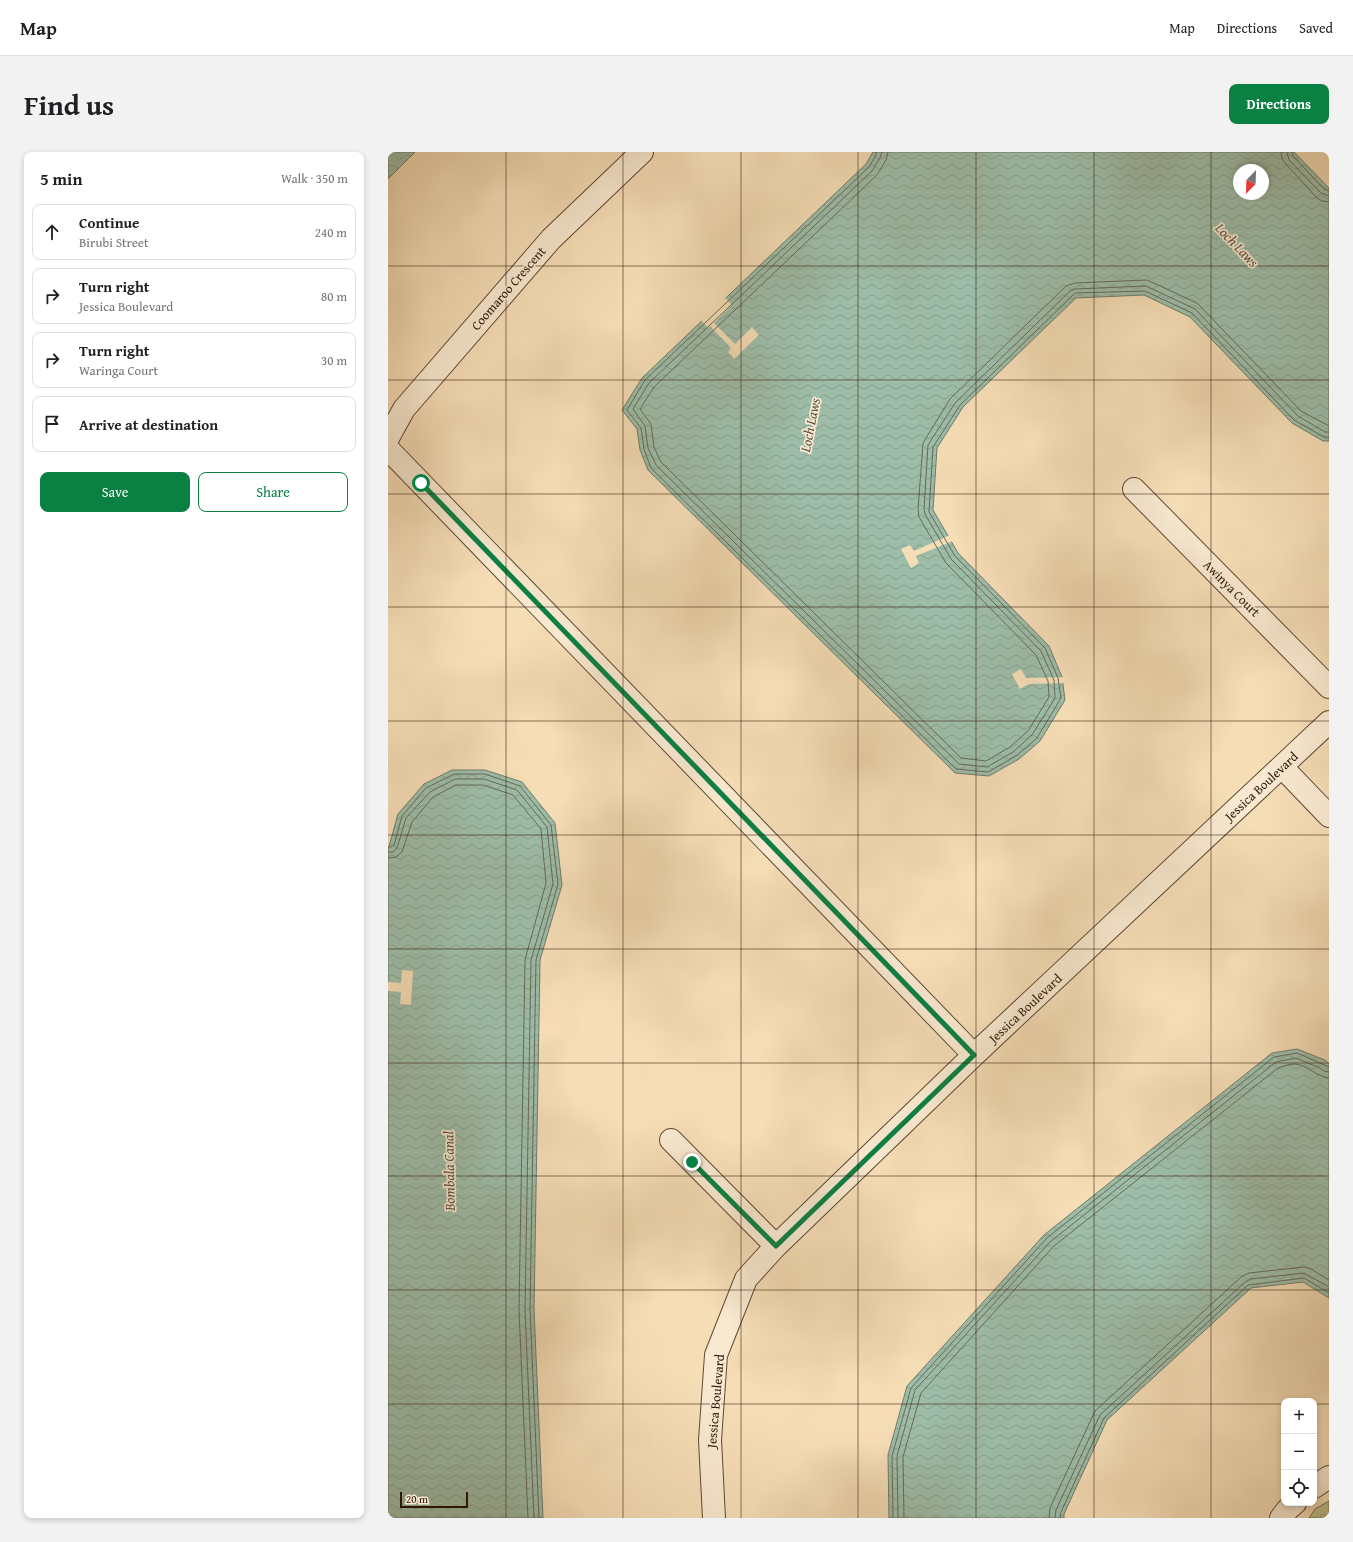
<!DOCTYPE html>
<html lang="en">
<head>
<meta charset="utf-8">
<style>
	body { margin:0; font-family:"Gentium Book Plus",serif; background:#f2f2f2; color:#202124 }
	.controls { position:absolute; right:12px; bottom:12px; display:grid; overflow:hidden; border-radius:8px; box-shadow:0 2px 6px #0003 }
	.controls button { width:36px; height:36px; display:grid; place-items:center; padding:0; border:0; border-bottom:1px solid #e0e0e0; background:#fff; color:#202124; font:20px sans-serif }
	.compass { position:absolute; left:845px; top:12px; width:36px; height:36px; border-radius:50%; background:#fff; box-shadow:0 2px 6px #0003; rotate:203deg }
	.scale { position:absolute; left:12px; bottom:10px; width:68px; box-sizing:border-box; padding-left:4px; border:2px solid #2f1706; border-top:0; font-size:11px; line-height:14px; white-space:nowrap; color:#2f1706; -webkit-text-stroke:3px #f8e9d0; paint-order:stroke }
	.stop { position:absolute; width:12px; height:12px; margin:-9px; border:3px solid #0b8043; border-radius:50%; background:#fff }
	.stop.end { background:#0b8043; border-color:#fff; box-shadow:0 1px 4px #0008 }
	.list { margin:0; padding:0; list-style:none }
	h2 { display:flex; justify-content:space-between; align-items:center; height:52px; margin:0; padding:0 16px; font-size:17px }
	h2 small { font-size:13px; font-weight:400; color:#757577 }
	.list li { display:grid; grid-template-columns:26px 1fr auto; gap:12px; align-items:center; box-sizing:border-box; height:56px; margin:0 8px 8px; padding:0 8px; border:1px solid #e0e0e0; border-radius:8px }
	.list b { display:block; font-size:15px; white-space:nowrap }
	.list p { margin:0; font-size:13px; white-space:nowrap; color:#757577 }
	.list em { font-size:13px; font-style:normal; color:#757577 }
	.actions { display:flex; gap:8px; padding:12px 16px }
	.actions a { flex:1; padding:9px 0; border:1px solid #0b8043; border-radius:8px; text-align:center; font-size:14px; color:#0b8043 }
	.actions .main { background:#0b8043; color:#fff }
	.icon { flex:none; width:22px; height:22px; fill:none; stroke:currentColor; stroke-width:2; stroke-linecap:round; stroke-linejoin:round }
	.map { position:relative; flex:none; width:941px; height:1366px; overflow:hidden; border-radius:8px }
	header { display:flex; align-items:center; gap:24px; box-sizing:border-box; height:56px; padding:0 20px; background:#fff; border-bottom:1px solid #e0e0e0 }
	header strong { font-size:19px }
	nav { display:flex; gap:22px; margin-inline-start:auto; font-size:14px }
	.intro { display:flex; align-items:center; justify-content:space-between; box-sizing:border-box; height:96px; padding:0 24px }
	h1 { margin:0; font-size:28px }
	.button { padding:10px 18px; border-radius:8px; background:#0b8043; color:#fff; font-size:14px; font-weight:700 }
	main { display:flex; gap:24px; padding:0 24px }
	aside { flex:1; background:#fff; border-radius:8px; box-shadow:0 2px 6px #0003 }
	.map>svg:first-child { display:block }
</style>
</head>
<body>
<header>
<strong>Map</strong>
<nav><a>Map</a><a>Directions</a><a>Saved</a></nav>
</header>
<div class="intro"><h1>Find us</h1><a class="button">Directions</a></div>
<main>
<aside>
<h2>5 min<small>Walk · 350 m</small></h2>
<ul class="list">
<li><svg class="icon" aria-label="ahead" viewBox="0 0 24 24"><path d="M12 20V5M6 11l6-6 6 6"/></svg><div><b>Continue</b><p>Birubi Street</p></div><em>240 m</em></li>
<li><svg class="icon" aria-label="right" viewBox="0 0 24 24"><path d="M7 20v-9h11M14 6l5 5-5 5"/></svg><div><b>Turn right</b><p>Jessica Boulevard</p></div><em>80 m</em></li>
<li><svg class="icon" aria-label="right" viewBox="0 0 24 24"><path d="M7 20v-9h11M14 6l5 5-5 5"/></svg><div><b>Turn right</b><p>Waringa Court</p></div><em>30 m</em></li>
<li><svg class="icon" aria-label="arrive" viewBox="0 0 24 24"><path d="M6 21V4h12l-3 4 3 4H6"/></svg><div><b>Arrive at destination</b></div></li>
</ul>
<div class="actions"><a class="main">Save</a><a>Share</a></div>
</aside>
<div class="map">
<svg width="941" height="1366" viewBox="0 0 941 1366">
	<defs>
		<pattern id="forest-crowns" width="20" height="18" patternUnits="userSpaceOnUse"><rect width="20" height="18" fill="#bdc08d"/><path d="M2 6a3 3 0 1 1 6 0M12 15a3 3 0 1 1 6 0" fill="none" stroke="#a3a478"/></pattern>
		<pattern id="water-waves" width="16" height="10" patternUnits="userSpaceOnUse"><rect width="16" height="10" fill="#9dbda9"/><path d="M0 5q4-4 8 0t8 0" fill="none" stroke="#88a290"/></pattern>
	</defs>
	<rect width="100%" height="100%" fill="#f5ddb6"/>
	<filter id="stains"><feTurbulence type="fractalNoise" baseFrequency=".005" numOctaves="4"/><feColorMatrix values="0 0 0 0 .2 0 0 0 0 .09 0 0 0 0 .02 0 0 0 .5 -.17"/></filter>
	<radialGradient id="worn" r=".72"><stop offset=".6" stop-color="#630" stop-opacity="0"/><stop offset="1" stop-color="#630" stop-opacity=".3"/></radialGradient>
	<path fill="url(#forest-crowns)" stroke="#766c4a" d="M941 1349V1366H921L927 1357Z"/>
	<path fill="url(#water-waves)" stroke="#717b68" fill-rule="evenodd" d="M0 0H27L0 27Z
		M485 0H906L941 36V289H935L904 271 802 165 756 143 688 146 575 255 549 296 545 358 570 401 661 494 674 525 677 548 652 589 631 607 601 624 567 621 260 318 252 298 249 277 234 258 254 226 478 12ZM851 18H875V42H851Z
		M64 618H97L134 630 167 671 174 733 152 808 146 1157 155 1366H0V698L10 662 36 632Z
		M909 897 937 908 941 912V1146L915 1130 863 1136 719 1268 676 1362V1366H501L500 1303 519 1234 656 1083 884 901Z"/>
	<path fill="#f5ddb6" d="M336 145 344 153 326 171 347 192 364 175 371 183 346 207 340 200 343 196 322 174 320 176 312 167Z
		M562 383 565 389 528 404 531 411 523 416 513 397 522 393 526 399Z
		M633 517 638 526 676 525 677 531 641 532 632 537 624 522Z
		M14 818 25 819 23 853 12 852 13 840 0 839V830L13 831Z"/>
	<g fill="none" stroke-linecap="round" stroke-linejoin="round">
		<path stroke="#666a58" stroke-width="1" d="M488 0V3L481 15 257 228 239 258 253 276 256 297 263 316 568 617 600 620 628 604 649 586 673 546 670 526 657 496 567 404 541 360 545 295 572 253 685 143 688 141 757 139 804 161 906 268 936 285H941
			M494 0 492 6 484 19 261 231 245 257 257 274 260 296 268 313 571 612 599 615 625 600 644 583 667 546 666 528 653 499 563 407 537 362 536 357 540 293 567 251 682 139 687 137 758 134 807 157 910 264 937 280H941
			M500 0 498 8 489 23 266 235 252 257 263 272 266 295 273 310 573 606 598 609 622 595 640 579 661 545 660 529 648 503 558 411 531 365 530 358 535 291 562 247 678 134 687 131 759 128 809 151 913 259 941 274
			M893 0 894 6 897 11 928 45 934 49 941 50
			M899 0 901 8 933 41 941 44
			M904 0 905 4 936 37 941 39
			M0 695H3L6 693 14 664 38 636 66 622H97L132 634 163 673 170 732 148 808 142 1157 151 1366
			M0 700H5L9 696 18 666 42 640 67 627H96L129 638 159 675 165 732 143 808 137 1158 146 1366
			M0 706 8 705 14 700 24 670 45 645 68 633H95L125 643 153 677 158 731 137 808 131 1158 140 1366
			M505 1366 504 1304 523 1236 659 1086 886 905 909 901 941 915
			M510 1366 509 1304 527 1238 662 1090 888 910 908 906 932 916 936 919 941 920
			M516 1366 515 1305 533 1241 666 1094 890 916C895 914 902 912 907 912 919 913 929 925 941 926
			M661 1366 662 1356 707 1259 853 1125 861 1121 916 1115 923 1117 941 1128
			M667 1366 668 1358 712 1263 857 1130 863 1127 916 1121 941 1135
			M672 1366 673 1360 716 1266 860 1133 916 1126 941 1141"/>
		<defs>
			<path id="minor" d="M0 286 16 257 163 87 254 0
				M0 297 586 903
				M746 337 941 535
				M894 615 941 664
				M283 988 388 1094
				M926 1335 941 1325
				M326 1366 322 1288 328 1203 358 1127 388 1094 586 903 941 570
				M893 1366 900 1357 907 1351"/>
		</defs>
		<use href="#minor" stroke="#604832" stroke-width="24"/>
		<use href="#minor" stroke="#f8e9d0" stroke-width="22"/>
	</g>
	<g fill="none" stroke-linecap="round" stroke-linejoin="round">
		<path stroke="#0b8043" stroke-width="5" d="M33 331 586 903 388 1094 304 1010"/>
	</g>
	<path fill="none" stroke="#2f1706" stroke-width="1" stroke-opacity="0.55" d="M118 0V1366M235 0V1366M353 0V1366M470 0V1366M588 0V1366M706 0V1366M823 0V1366M0 114H941M0 228H941M0 342H941M0 455H941M0 569H941M0 683H941M0 797H941M0 911H941M0 1024H941M0 1138H941M0 1252H896M926 1252H941"/>
	<g text-anchor="middle" stroke-width="3.5" stroke-linejoin="round" paint-order="stroke">
		<g font-size="13" fill="#2f1706" stroke="#f8e9d0">
			<text transform="translate(120 136) rotate(-49)" y="5">Coomaroo Crescent</text>
			<text transform="translate(844 436) rotate(45)" y="5">Awinya Court</text>
			<text transform="translate(873 634) rotate(-43)" y="5">Jessica Boulevard</text>
			<text transform="translate(637 856) rotate(-43)" y="5">Jessica Boulevard</text>
			<text transform="translate(327 1249) rotate(-85)" y="5">Jessica Boulevard</text>
		</g>
		<g font-size="14" font-style="italic" fill="#56513f" stroke="#f8e9d0">
			<text transform="translate(849 93) rotate(46)" y="5">Loch Laws</text>
			<text transform="translate(422 273) rotate(-79)" y="5">Loch Laws</text>
			<text transform="translate(61 1019) rotate(-91)" y="5">Bombala Canal</text>
		</g>
	</g>
	<rect width="100%" height="100%" filter="url(#stains)"/>
	<rect width="100%" height="100%" fill="url(#worn)"/>
</svg>
<div class="controls">
<button>+</button>
<button>−</button>
<button><svg class="icon" aria-label="locate" viewBox="0 0 24 24"><circle cx="12" cy="12" r="6"/><path d="M12 2v4M12 18v4M2 12h4M18 12h4"/></svg></button>
</div>
<svg class="compass" viewBox="-18 -18 36 36"><path d="M0-13l5 13h-10z" fill="#e53935"/><path d="M0 13l5-13h-10z" fill="#757577"/></svg>
<div class="scale">20 m</div>
<div class="stop" style="left:33px;top:331px"></div>
<div class="stop end" style="left:304px;top:1010px"></div>
</div>
</main>
</body>
</html>
